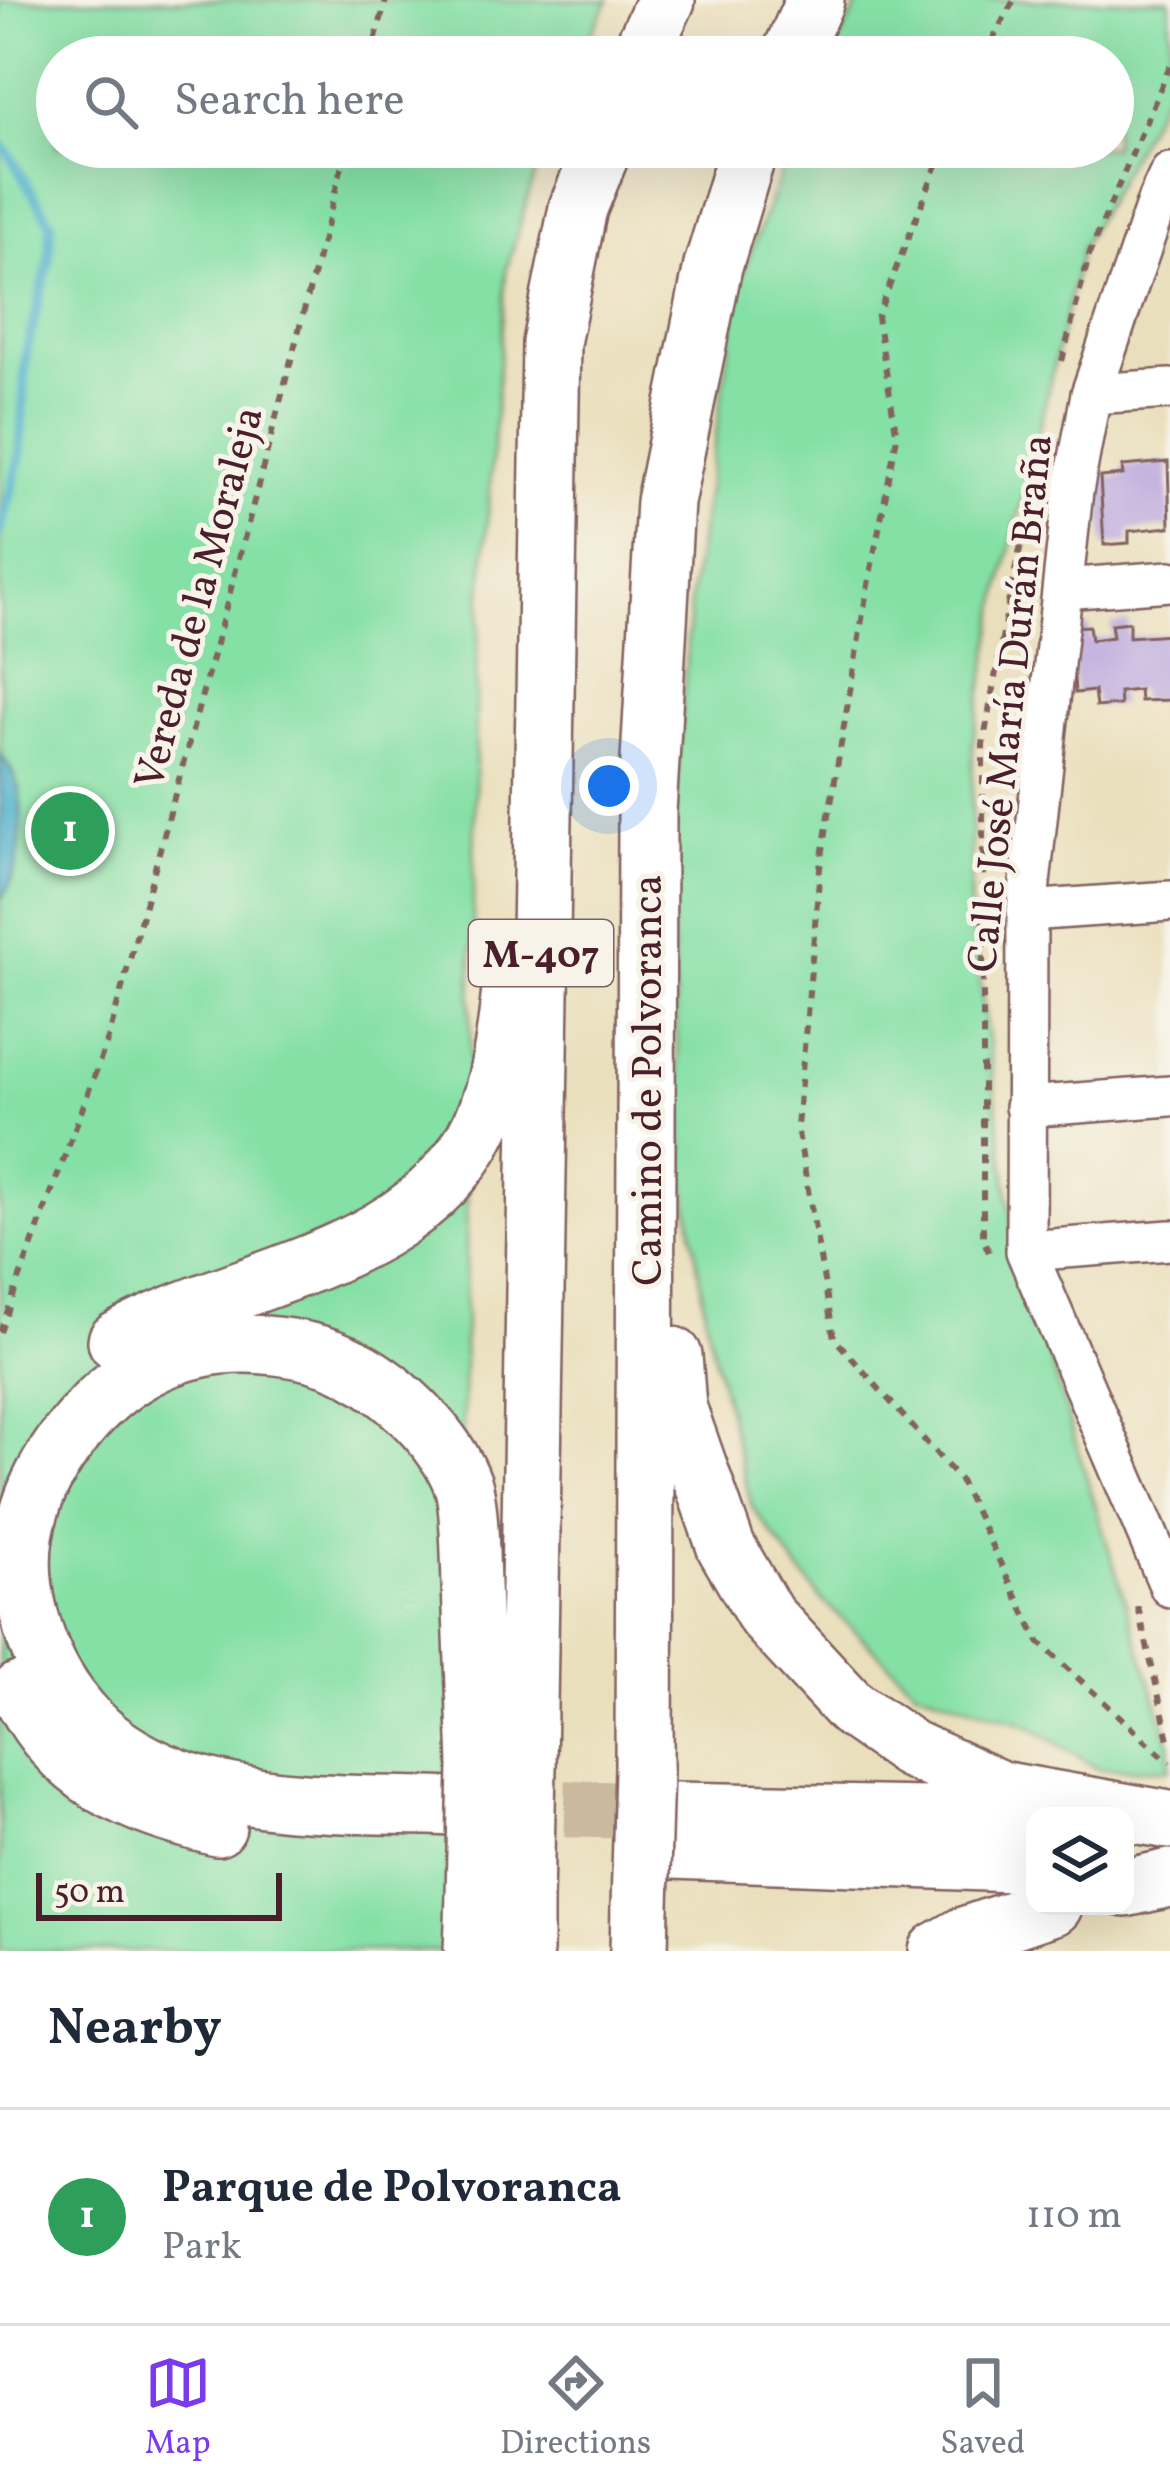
<!DOCTYPE html>
<html lang="en">
<head>
<meta charset="utf-8">
<style>
	body { margin:0; font-family:Vollkorn,serif; background:#f2f2f3; color:#1f2937 }
	.controls { position:absolute; right:36px; bottom:36px; display:grid; overflow:hidden; border-radius:24px; box-shadow:0 12px 48px #0002 }
	.controls button { width:108px; height:108px; display:grid; place-items:center; padding:0; border:0; border-bottom:3px solid #e0e1e3; background:#fff; color:#1f2937; font:60px sans-serif }
	.scale { position:absolute; left:36px; bottom:30px; width:246px; box-sizing:border-box; padding-left:12px; border:6px solid #4a1f2b; border-top:0; font-size:33px; line-height:42px; white-space:nowrap; color:#4a1f2b; -webkit-text-stroke:9px #f7f3e8; paint-order:stroke }
	.you { position:absolute; left:609px; top:786px; width:42px; height:42px; margin:-30px; border:9px solid #fff; border-radius:50%; background:#1a73e8; box-shadow:0 0 0 18px #1a73e833 }
	.badge { display:grid; place-items:center; width:78px; height:78px; border-radius:50%; background:#7c3aed; color:#fff; font-size:39px; font-weight:700 }
	.pin { position:absolute; translate:-50% -50%; border:6px solid #fff; box-shadow:0 3px 12px #0006 }
	.list { margin:0; padding:0; list-style:none }
	h2 { display:flex; justify-content:space-between; align-items:center; height:156px; margin:0; padding:0 48px; font-size:51px }
	h2 small { font-size:39px; font-weight:400; color:#747a83 }
	.list li { display:grid; grid-template-columns:78px 1fr auto; gap:36px; align-items:center; box-sizing:border-box; height:216px; padding:0 48px; border-top:3px solid #e0e1e3 }
	.list b { display:block; font-size:45px; white-space:nowrap }
	.list p { margin:0; font-size:39px; white-space:nowrap; color:#747a83 }
	.list em { font-size:39px; font-style:normal; color:#747a83 }
	.icon { flex:none; width:66px; height:66px; fill:none; stroke:currentColor; stroke-width:2; stroke-linecap:round; stroke-linejoin:round }
	.map { position:relative; flex:none; width:1170px; height:1951px; overflow:hidden }
	.search { position:absolute; background:#fff; box-shadow:0 12px 48px #0002; left:36px; right:36px; top:36px; height:132px; display:flex; align-items:center; gap:30px; box-sizing:border-box; padding:0 42px; border-radius:66px; color:#747a83; font-size:45px }
	.sheet { height:372px; background:#fff }
	nav { display:flex; justify-content:space-around; align-items:center; box-sizing:border-box; height:168px; border-top:3px solid #e0e1e3; background:#fff; font-size:33px; color:#747a83 }
	nav a { display:grid; justify-items:center; gap:6px }
	nav .on { color:#7c3aed }
	.map>svg:first-child { display:block }
</style>
</head>
<body>
<div class="map">
<svg width="1170" height="1951" viewBox="0 0 1170 1951">
	<rect width="100%" height="100%" fill="#f7f3e8"/>
	<filter id="ink" filterUnits="userSpaceOnUse"><feTurbulence type="fractalNoise" baseFrequency=".00833" numOctaves="2"/><feDisplacementMap in="SourceGraphic" scale="24" xChannelSelector="R" yChannelSelector="G"/><feConvolveMatrix kernelMatrix="1 2 1 2 8 2 1 2 1" color-interpolation-filters="sRGB"/></filter>
	<filter id="wash" filterUnits="userSpaceOnUse"><feTurbulence type="fractalNoise" baseFrequency=".004" numOctaves="4" result="noise"/><feDisplacementMap in="SourceGraphic" scale="48" xChannelSelector="R" yChannelSelector="G"/><feGaussianBlur stdDeviation="2.7" result="paint"/><feColorMatrix in="noise" values="0 0 0 0 0 0 0 0 0 0 0 0 0 0 0 0 0 1.4 0 .05"/><feComposite in="paint" operator="in"/></filter>
	<g filter="url(#wash)">
		<rect width="100%" height="100%" fill="#eadfbc"/>
		<path fill="#85e0a6" stroke="#688068" stroke-width="3" d="M0 0H609L578 57H57V147H543L506 271 476 674 475 814 452 1951H0Z
			M861 0H1170V83L1082 246 1000 593 973 741 970 903 1016 1252 1170 1744V1769H1098L1028 1725 916 1689 821 1599 752 1507 708 1332 685 1184 669 883 691 593 740 280 791 147H1113V57H830Z"/>
		<path fill="#4db1cc" stroke="#4c687c" stroke-width="3" d="M0 753C5 761 12 769 15 778 28 806 21 878 0 900Z"/>
		<g fill="none" stroke-linecap="round" stroke-linejoin="round">
			<path stroke="#4db1cc" stroke-width="10" d="M0 144 8 153 51 223 49 261 26 352 20 457 0 532"/>
		</g>
		<g id="blocks">
			<path fill="#b8a3dd" d="M1168 462 1170 527 1129 531V543L1104 545 1100 477 1123 475 1122 466Z
				M1129 622V637L1170 634V700L1140 701 1139 690 1119 692 1120 705 1096 707 1094 691 1075 693 1071 627 1089 626 1091 640 1113 637 1111 624Z"/>
		</g>
	</g>
	<g filter="url(#ink)">
		<use href="#blocks" fill-opacity="0" stroke="#82625e" stroke-width="3"/>
		<g fill="none" stroke-linecap="round" stroke-linejoin="round">
			<path stroke="#cab99f" stroke-width="57" stroke-dasharray="57 28" stroke-linecap="butt" d="M480 1807 673 1811"/>
			<defs>
				<path id="minor" d="M1170 173 1158 199 1091 394 1073 491 1027 911 1026 1251 1170 1587
					M1091 394 1170 389
					M1063 589 1170 581
					M1027 911 1170 901
					M1025 1107 1170 1096
					M1026 1251 1170 1240"/>
				<path id="highway" d="M639 57 666 0
					M790 57 815 0
					M117 1341C235 1275 419 1262 481 1125 500 1083 506 1036 511 990
					M673 1356 677 1407 726 1547 766 1616 851 1708 910 1749 1000 1790 1169 1820
					M20 1691C62 1778 129 1805 217 1827
					M527 1766 551 343 578 208 603 147
					M644 1769 647 812 665 502 713 266 749 147
					M453 1807C363 1803 260 1809 175 1777 139 1763 102 1741 78 1711 33 1658 8 1575 31 1507 41 1475 60 1447 81 1422 123 1371 182 1343 247 1344 283 1345 321 1351 353 1368 395 1390 446 1438 463 1485 470 1506 470 1560 471 1584 473 1644 476 1705 478 1765
					M673 1811 1035 1818
					M673 1850 1035 1864
					M1125 1888 1170 1878
					M473 1951 475 1896
					M524 1951V1900
					M639 1951 640 1907
					M938 1951 964 1936 1053 1906"/>
			</defs>
			<use href="#minor" stroke="#82625e" stroke-width="44"/>
			<use href="#highway" stroke="#82625e" stroke-width="62"/>
			<path stroke="#82625e" stroke-width="6" stroke-dasharray="9 9" stroke-linecap="butt" d="M371 57 386 0
				M983 57 1014 0
				M944 147 877 317 897 437 867 590 820 868 797 1127 834 1338 959 1479 1039 1642 1170 1763
				M1062 361 1090 252 1170 66
				M989 1252 983 1239V745L1009 599 1039 462
				M0 1332 109 1036 229 596 347 147
				M1138 1607 1170 1744"/>
			<use href="#minor" stroke="#fff" stroke-width="39"/>
			<use href="#highway" stroke="#fff" stroke-width="57"/>
			<defs>
				<path id="highway-bridge" d="M475 1896 478 1765
					M524 1900 527 1766
					M640 1907 644 1769"/>
			</defs>
			<use href="#highway-bridge" stroke="#82625e" stroke-width="62" stroke-linecap="butt"/>
			<use href="#highway-bridge" stroke="#fff" stroke-width="57"/>
		</g>
	</g>
	<g text-anchor="middle" stroke-width="10" stroke-linejoin="round" paint-order="stroke">
		<rect fill="#f7f3e8" stroke="#7e5f64" stroke-width="3" x="469" y="920" width="144" height="66" rx="9"/>
		<g font-size="39" font-weight="bold" fill="#4a1f2b">
			<text x="541" y="967">M-407</text>
		</g>
		<g font-size="42" fill="#4a1f2b" stroke="#f7f3e8">
			<text transform="translate(197 597) rotate(-75)" y="15">Vereda de la Moraleja</text>
			<text transform="translate(1008 703) rotate(-84)" y="15">Calle José María Durán Braña</text>
			<text transform="translate(646 1080) rotate(-90)" y="15">Camino de Polvoranca</text>
		</g>
	</g>
</svg>
<div class="controls">
<button><svg class="icon" aria-label="layers" viewBox="0 0 24 24"><path d="M12 4l9 5-9 5-9-5zM3 14l9 5 9-5"/></svg></button>
</div>
<div class="scale">50 m</div>
<div class="you"></div>
<div class="pin badge" style="left:70px;top:831px;background:#2e9e5b">1</div>
<div class="search"><svg class="icon" aria-label="search" viewBox="0 0 24 24"><circle cx="10" cy="10" r="6"/><path d="M15 15l6 6"/></svg>Search here</div>
</div>
<section class="sheet">
<h2>Nearby<small></small></h2>
<ul class="list">
<li><span class="badge" style="background:#2e9e5b">1</span><div><b>Parque de Polvoranca</b><p>Park</p></div><em>110 m</em></li>
</ul>
</section>
<nav>
<a class="on"><svg class="icon" aria-label="map" viewBox="0 0 24 24"><path d="M3 6l6-2 6 2 6-2v14l-6 2-6-2-6 2zM9 4v14M15 6v14"/></svg>Map</a>
<a><svg class="icon" aria-label="directions" viewBox="0 0 24 24"><path d="M12 3l9 9-9 9-9-9zM9 14v-3h6M13 9l2 2-2 2"/></svg>Directions</a>
<a><svg class="icon" aria-label="saved" viewBox="0 0 24 24"><path d="M7 4h10v16l-5-4-5 4z"/></svg>Saved</a>
</nav>
</body>
</html>
